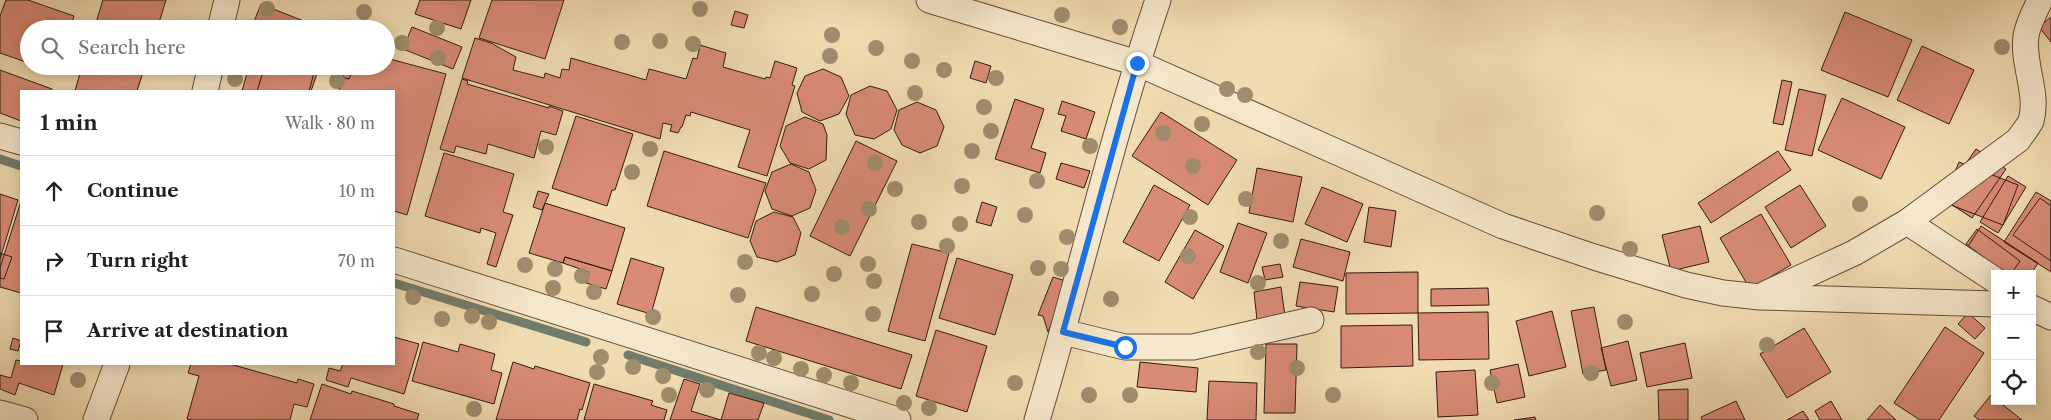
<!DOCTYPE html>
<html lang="en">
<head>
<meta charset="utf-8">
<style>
	body { margin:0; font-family:"Libre Caslon Text",serif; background:#f2f2f2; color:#202124 }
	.controls { position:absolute; right:15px; bottom:15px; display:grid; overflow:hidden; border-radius:0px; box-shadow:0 2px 12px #0003 }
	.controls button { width:45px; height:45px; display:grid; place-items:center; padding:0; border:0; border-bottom:1px solid #e0e0e0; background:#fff; color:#202124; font:25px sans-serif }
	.stop { position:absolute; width:15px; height:15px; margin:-11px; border:4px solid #1a73e8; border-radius:50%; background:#fff }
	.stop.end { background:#1a73e8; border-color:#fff; box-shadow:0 1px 5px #0008 }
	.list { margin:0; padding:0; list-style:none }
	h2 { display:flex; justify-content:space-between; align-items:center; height:65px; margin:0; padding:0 20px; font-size:21px }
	h2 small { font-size:16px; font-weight:400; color:#757577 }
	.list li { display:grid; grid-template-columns:32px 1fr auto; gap:15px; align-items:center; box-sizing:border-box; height:70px; padding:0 20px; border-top:1px solid #e0e0e0 }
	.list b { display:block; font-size:19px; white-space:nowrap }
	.list em { font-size:16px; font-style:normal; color:#757577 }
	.icon { flex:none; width:28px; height:28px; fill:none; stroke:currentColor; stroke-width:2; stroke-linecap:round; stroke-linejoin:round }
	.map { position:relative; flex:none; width:2051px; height:420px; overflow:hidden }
	.search { position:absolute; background:#fff; box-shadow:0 2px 12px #0003; left:20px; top:20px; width:375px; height:55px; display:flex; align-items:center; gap:12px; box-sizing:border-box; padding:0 18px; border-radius:28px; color:#757577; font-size:19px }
	.panel { position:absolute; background:#fff; box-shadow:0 2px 12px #0003; left:20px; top:90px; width:375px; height:275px; border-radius:0px }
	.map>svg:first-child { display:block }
</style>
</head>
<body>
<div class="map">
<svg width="2051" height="420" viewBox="0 0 2051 420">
	<rect width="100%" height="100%" fill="#f1dcb1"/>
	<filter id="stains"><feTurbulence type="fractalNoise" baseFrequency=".004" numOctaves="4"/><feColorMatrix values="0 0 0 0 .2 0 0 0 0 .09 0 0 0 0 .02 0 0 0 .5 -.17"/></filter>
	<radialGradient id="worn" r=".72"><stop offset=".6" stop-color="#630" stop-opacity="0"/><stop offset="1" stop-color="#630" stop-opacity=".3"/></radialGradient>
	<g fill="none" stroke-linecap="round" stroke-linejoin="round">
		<path stroke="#717c6c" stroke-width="9" d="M0 159 21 166
			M394 283 586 342
			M628 355 829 420"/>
	</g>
	<path fill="#d98b75" stroke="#321c13" d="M6 0H28L74 16 70 29H29V63L0 53V16Z
		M103 0H166L157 29H94Z
		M420 0H471L461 29 415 14Z
		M492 0H564L545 59 479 38Z
		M261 4 306 22 304 29H251Z
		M735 11 748 15 744 28 731 25Z
		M1845 12 1912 40 1888 97 1821 70Z
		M2051 17V42L2039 27Z
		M315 23 332 29H313Z
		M412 27 462 47 453 69 403 49Z
		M475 38 491 43 516 57 513 70 544 78 545 73 560 78 562 69 569 70 571 58 646 80 649 69 686 79 693 58 697 59 700 45 726 53 723 67 765 79 766 77 770 78 775 61 797 68 792 85 795 86 767 176 738 167 750 130 691 112 690 116 686 115 682 127H681L678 133 670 131 672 125 663 123 660 139 462 78Z
		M1922 46 1974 70 1949 124 1897 100Z
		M386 58 446 74 407 215 394 211V91H339L346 66H386Z
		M975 61 991 66 986 83 970 78Z
		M37 66H56L54 72Z
		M82 66H145L137 91H75Z
		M249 66H314L319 68 311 91H242Z
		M265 66H293L314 73 309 91H257Z
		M320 66H354L349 79 319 71Z
		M823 69 841 77 849 96 839 114 820 121 802 112 797 93 805 76Z
		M0 70 52 89V91H21V121L0 113Z
		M462 79 468 81 467 84 549 108V106L563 111 556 135 541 131 534 158 488 144 486 154 456 146 454 153 440 149Z
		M1782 80 1792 82 1783 125 1773 123Z
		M870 86 887 91 897 110 891 129 874 139 855 135 846 114 851 95Z
		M1799 89 1826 95 1812 156 1785 150Z
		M1842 98 1905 127 1881 179 1818 150Z
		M1015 99 1044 109 1031 148 1046 153 1040 173 995 159Z
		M1062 101 1095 112 1086 139 1061 131 1066 116 1058 114Z
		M917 102 936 110 944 127 937 146 920 153 902 145 894 130 899 110Z
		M1161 112 1237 160 1208 205 1132 156Z
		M576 116 633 134 615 190H612L607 206 552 188Z
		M805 117 823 124 827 135 826 160 809 169 790 163 780 146 786 126Z
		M856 141 897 161 850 256 810 236Z
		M1976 149 2006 169 1972 218 1942 198Z
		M664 151 766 183 748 238 647 206Z
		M1778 151 1791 170 1711 223 1698 203Z
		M444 153 514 174 503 212 513 215 496 267 487 264 496 233 481 228 480 233 425 216Z
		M1959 162 2018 185 2003 225 1943 202Z
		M1061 163 1090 171 1084 188 1056 179Z
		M791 164 809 172 816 190 810 208 792 216 772 209 765 191 772 172Z
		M1257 168 1302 177 1293 222 1249 213Z
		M2008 176 2026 187 1998 233 1980 222Z
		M1154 185 1190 205 1159 261 1123 242Z
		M1800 185 1826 226 1791 248 1765 207Z
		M1322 187 1363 204 1347 242 1305 224Z
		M538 191 549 194 542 210 533 207Z
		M2036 192 2051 201V272L2004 242Z
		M0 194 18 200 0 259Z
		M2040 198 2051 206V261L2013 235Z
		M21 201V293L0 287V268Z
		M982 202 997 207 991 226 976 222Z
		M545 203 625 228 612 271 565 257 563 263 529 253Z
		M1369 207 1396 211 1391 247 1364 242Z
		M774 212 793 217 801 233 795 255 777 262 757 257 750 241 756 221Z
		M1761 214 1791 265 1750 289 1720 238Z
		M1238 223 1267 233 1248 283 1220 272Z
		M1700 226 1709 262 1671 271 1662 235Z
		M1981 226 2038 263 2031 274H2008L1967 248Z
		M1977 229 2020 261 2011 274H2006L1966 244Z
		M1195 230 1224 246 1193 299 1165 282Z
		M1301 239 1350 252 1343 281 1293 267Z
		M912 244 949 253 925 341 888 331Z
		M0 253 12 257 4 279 0 278Z
		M565 257 612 271 606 289 586 283 589 272 563 263Z
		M631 258 664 268 651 314 617 304Z
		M957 258 1013 275 995 335 939 318Z
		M1280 264 1283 277 1265 280 1262 267Z
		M1418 272V313L1346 314V273Z
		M1053 277 1069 282 1048 332 1043 316 1038 315Z
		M1300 282 1338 287 1334 312 1296 306Z
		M1281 287 1285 316 1257 320 1254 292Z
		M1488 288 1489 305 1431 306V289Z
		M756 307 912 355 901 389 746 341Z
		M1594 307 1606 370 1583 374 1571 311Z
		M1552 311 1566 367 1529 376 1516 321Z
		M1488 312 1489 359 1419 360 1418 313Z
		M1968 313 1985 328 1975 339 1958 324Z
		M1412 325 1413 366 1341 368V326Z
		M1945 327 1984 353 1939 420H1920L1894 403Z
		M1804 328 1831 372 1787 398 1760 354Z
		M936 330 987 346 967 412 916 396Z
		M394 337 419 344 404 394 351 378 348 387 326 380 329 368 340 371 343 364H394Z
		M13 338 21 341 18 351 10 349Z
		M1628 341 1637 380 1611 386 1601 348Z
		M423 342 458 352 460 344 495 354 491 370 502 373 494 404 412 381Z
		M1685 343 1692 378 1647 387 1640 353Z
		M1266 344H1297L1295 413H1264Z
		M16 360 21 361V364H63L54 395 19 383 15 395 0 389V375L11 378Z
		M513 362 534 369 535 366 590 383 582 410 580 409 577 420H496Z
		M1140 362 1198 368 1196 392 1137 387Z
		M191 364H230L297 383 298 379 314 384 307 407 294 404 290 420H192L187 419 199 376 188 373Z
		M1518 364 1525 397 1497 403 1490 370Z
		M1475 370 1478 415 1438 417 1436 372Z
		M684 379 700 384 691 411 721 420 729 393 764 403 758 420H670Z
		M1209 381 1257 383 1256 420H1207Z
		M322 384 351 394 352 391 394 404V406L419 414 417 420H310Z
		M594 384 653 401 651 405 667 410 664 420H584Z
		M1688 389V420H1659L1658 390Z
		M1991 395 1995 399V401H1998L2022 420H1979L1974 416Z
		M1736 401 1745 420H1702L1701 417Z
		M1831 401 1842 420H1820L1815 411Z
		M1880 405 1896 420H1867Z
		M1803 411 1809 420H1787Z
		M1535 417 1536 420H1514Z"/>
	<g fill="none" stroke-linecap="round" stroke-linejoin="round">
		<defs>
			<path id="street" d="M929 0 1137 63 1503 226 1594 257 1686 285 1723 293 1760 297 1995 304
				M220 29 227 0
				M205 91 211 66
				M0 136 21 142
				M1907 222 1995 280
				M394 260 898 420
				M1765 294 1854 253 1907 222 2018 140C2022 134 2028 127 2031 121 2039 93 2022 64 2026 36 2028 23 2035 12 2040 0
				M2032 308 2051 317
				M1063 332 1125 347H1193L1311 320
				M0 413 25 420
				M96 420 117 364
				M1037 420C1079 281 1111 138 1158 0"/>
		</defs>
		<use href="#street" stroke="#624c3a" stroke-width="27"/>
		<use href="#street" stroke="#f6e8cc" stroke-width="25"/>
	</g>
	<g fill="#9f8d6d">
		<circle cx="267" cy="9" r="8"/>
		<circle cx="700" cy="9" r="8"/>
		<circle cx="364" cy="12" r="8"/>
		<circle cx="1062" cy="15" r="8"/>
		<circle cx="1120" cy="27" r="8"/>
		<circle cx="437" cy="28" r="8"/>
		<circle cx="832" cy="35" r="8"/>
		<circle cx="660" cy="41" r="8"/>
		<circle cx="622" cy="42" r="8"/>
		<circle cx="402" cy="43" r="8"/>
		<circle cx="693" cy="44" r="8"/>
		<circle cx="2002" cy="47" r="8"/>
		<circle cx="876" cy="48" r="8"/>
		<circle cx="830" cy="56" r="8"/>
		<circle cx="438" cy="58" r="8"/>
		<circle cx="912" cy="61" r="8"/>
		<circle cx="944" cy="70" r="8"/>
		<circle cx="996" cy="78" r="8"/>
		<circle cx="235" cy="79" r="8"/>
		<circle cx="337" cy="81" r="8"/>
		<circle cx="1227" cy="89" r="8"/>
		<circle cx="915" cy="93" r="8"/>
		<circle cx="1245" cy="95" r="8"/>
		<circle cx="984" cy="107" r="8"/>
		<circle cx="1202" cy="124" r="8"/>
		<circle cx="991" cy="131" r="8"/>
		<circle cx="1163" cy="133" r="8"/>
		<circle cx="1090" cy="146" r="8"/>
		<circle cx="546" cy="147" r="8"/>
		<circle cx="650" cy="149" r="8"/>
		<circle cx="972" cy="151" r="8"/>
		<circle cx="875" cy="163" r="8"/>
		<circle cx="1193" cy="166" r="8"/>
		<circle cx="632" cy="172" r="8"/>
		<circle cx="1037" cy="181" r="8"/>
		<circle cx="962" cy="186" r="8"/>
		<circle cx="895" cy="189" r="8"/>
		<circle cx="1246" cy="199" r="8"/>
		<circle cx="1860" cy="204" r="8"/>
		<circle cx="869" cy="209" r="8"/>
		<circle cx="1597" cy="213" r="8"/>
		<circle cx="1025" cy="215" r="8"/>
		<circle cx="1190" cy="217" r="8"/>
		<circle cx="919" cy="222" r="8"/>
		<circle cx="960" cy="224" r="8"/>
		<circle cx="842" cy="227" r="8"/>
		<circle cx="1067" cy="237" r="8"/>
		<circle cx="1281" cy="241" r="8"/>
		<circle cx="947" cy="246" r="8"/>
		<circle cx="1630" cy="249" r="8"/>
		<circle cx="1188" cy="256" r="8"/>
		<circle cx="745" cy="262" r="8"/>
		<circle cx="868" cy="264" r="8"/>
		<circle cx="525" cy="265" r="8"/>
		<circle cx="1038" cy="268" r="8"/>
		<circle cx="555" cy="269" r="8"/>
		<circle cx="1061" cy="269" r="8"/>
		<circle cx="834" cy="274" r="8"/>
		<circle cx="582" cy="276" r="8"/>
		<circle cx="874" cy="281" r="8"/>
		<circle cx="1258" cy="283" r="8"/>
		<circle cx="553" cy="288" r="8"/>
		<circle cx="594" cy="292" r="8"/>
		<circle cx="812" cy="294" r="8"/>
		<circle cx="738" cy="295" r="8"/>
		<circle cx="413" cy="297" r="8"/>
		<circle cx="1111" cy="299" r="8"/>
		<circle cx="873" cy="314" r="8"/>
		<circle cx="472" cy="316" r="8"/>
		<circle cx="653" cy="317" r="8"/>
		<circle cx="442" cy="319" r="8"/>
		<circle cx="489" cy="322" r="8"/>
		<circle cx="1625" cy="322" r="8"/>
		<circle cx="1767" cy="345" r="8"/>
		<circle cx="1258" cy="352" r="8"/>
		<circle cx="759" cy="353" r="8"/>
		<circle cx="601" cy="357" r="8"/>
		<circle cx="774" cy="358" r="8"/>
		<circle cx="633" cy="367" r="8"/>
		<circle cx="1297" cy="368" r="8"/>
		<circle cx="801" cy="369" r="8"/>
		<circle cx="597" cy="372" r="8"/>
		<circle cx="1591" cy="373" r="8"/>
		<circle cx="824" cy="375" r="8"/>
		<circle cx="663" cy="376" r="8"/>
		<circle cx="78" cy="380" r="8"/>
		<circle cx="851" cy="383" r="8"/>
		<circle cx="1015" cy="383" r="8"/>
		<circle cx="1492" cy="383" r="8"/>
		<circle cx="707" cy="390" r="8"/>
		<circle cx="669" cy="395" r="8"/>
		<circle cx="1089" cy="395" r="8"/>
		<circle cx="1130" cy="395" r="8"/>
		<circle cx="1333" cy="395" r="8"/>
		<circle cx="904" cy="403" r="8"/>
		<circle cx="929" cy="408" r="8"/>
		<circle cx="474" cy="409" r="8"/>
	</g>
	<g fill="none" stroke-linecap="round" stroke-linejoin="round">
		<path stroke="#1a73e8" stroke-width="6" d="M1125 347 1063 332 1137 63"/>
	</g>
	<rect width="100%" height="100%" filter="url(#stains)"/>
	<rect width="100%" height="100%" fill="url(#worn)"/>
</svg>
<div class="controls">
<button>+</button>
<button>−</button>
<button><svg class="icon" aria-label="locate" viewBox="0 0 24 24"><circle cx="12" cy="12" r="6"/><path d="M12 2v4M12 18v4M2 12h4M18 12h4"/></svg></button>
</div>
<div class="stop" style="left:1125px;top:347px"></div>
<div class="stop end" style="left:1137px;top:63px"></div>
<div class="search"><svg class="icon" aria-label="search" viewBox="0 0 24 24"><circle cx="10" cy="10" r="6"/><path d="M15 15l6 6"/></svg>Search here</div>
<section class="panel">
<h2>1 min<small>Walk · 80 m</small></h2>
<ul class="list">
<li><svg class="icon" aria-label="ahead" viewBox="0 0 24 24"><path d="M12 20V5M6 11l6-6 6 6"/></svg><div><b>Continue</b></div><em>10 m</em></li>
<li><svg class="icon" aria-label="right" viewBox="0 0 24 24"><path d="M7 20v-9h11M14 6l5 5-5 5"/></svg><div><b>Turn right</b></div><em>70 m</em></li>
<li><svg class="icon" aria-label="arrive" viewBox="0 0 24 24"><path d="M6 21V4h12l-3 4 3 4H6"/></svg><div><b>Arrive at destination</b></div></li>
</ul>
</section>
</div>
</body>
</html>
